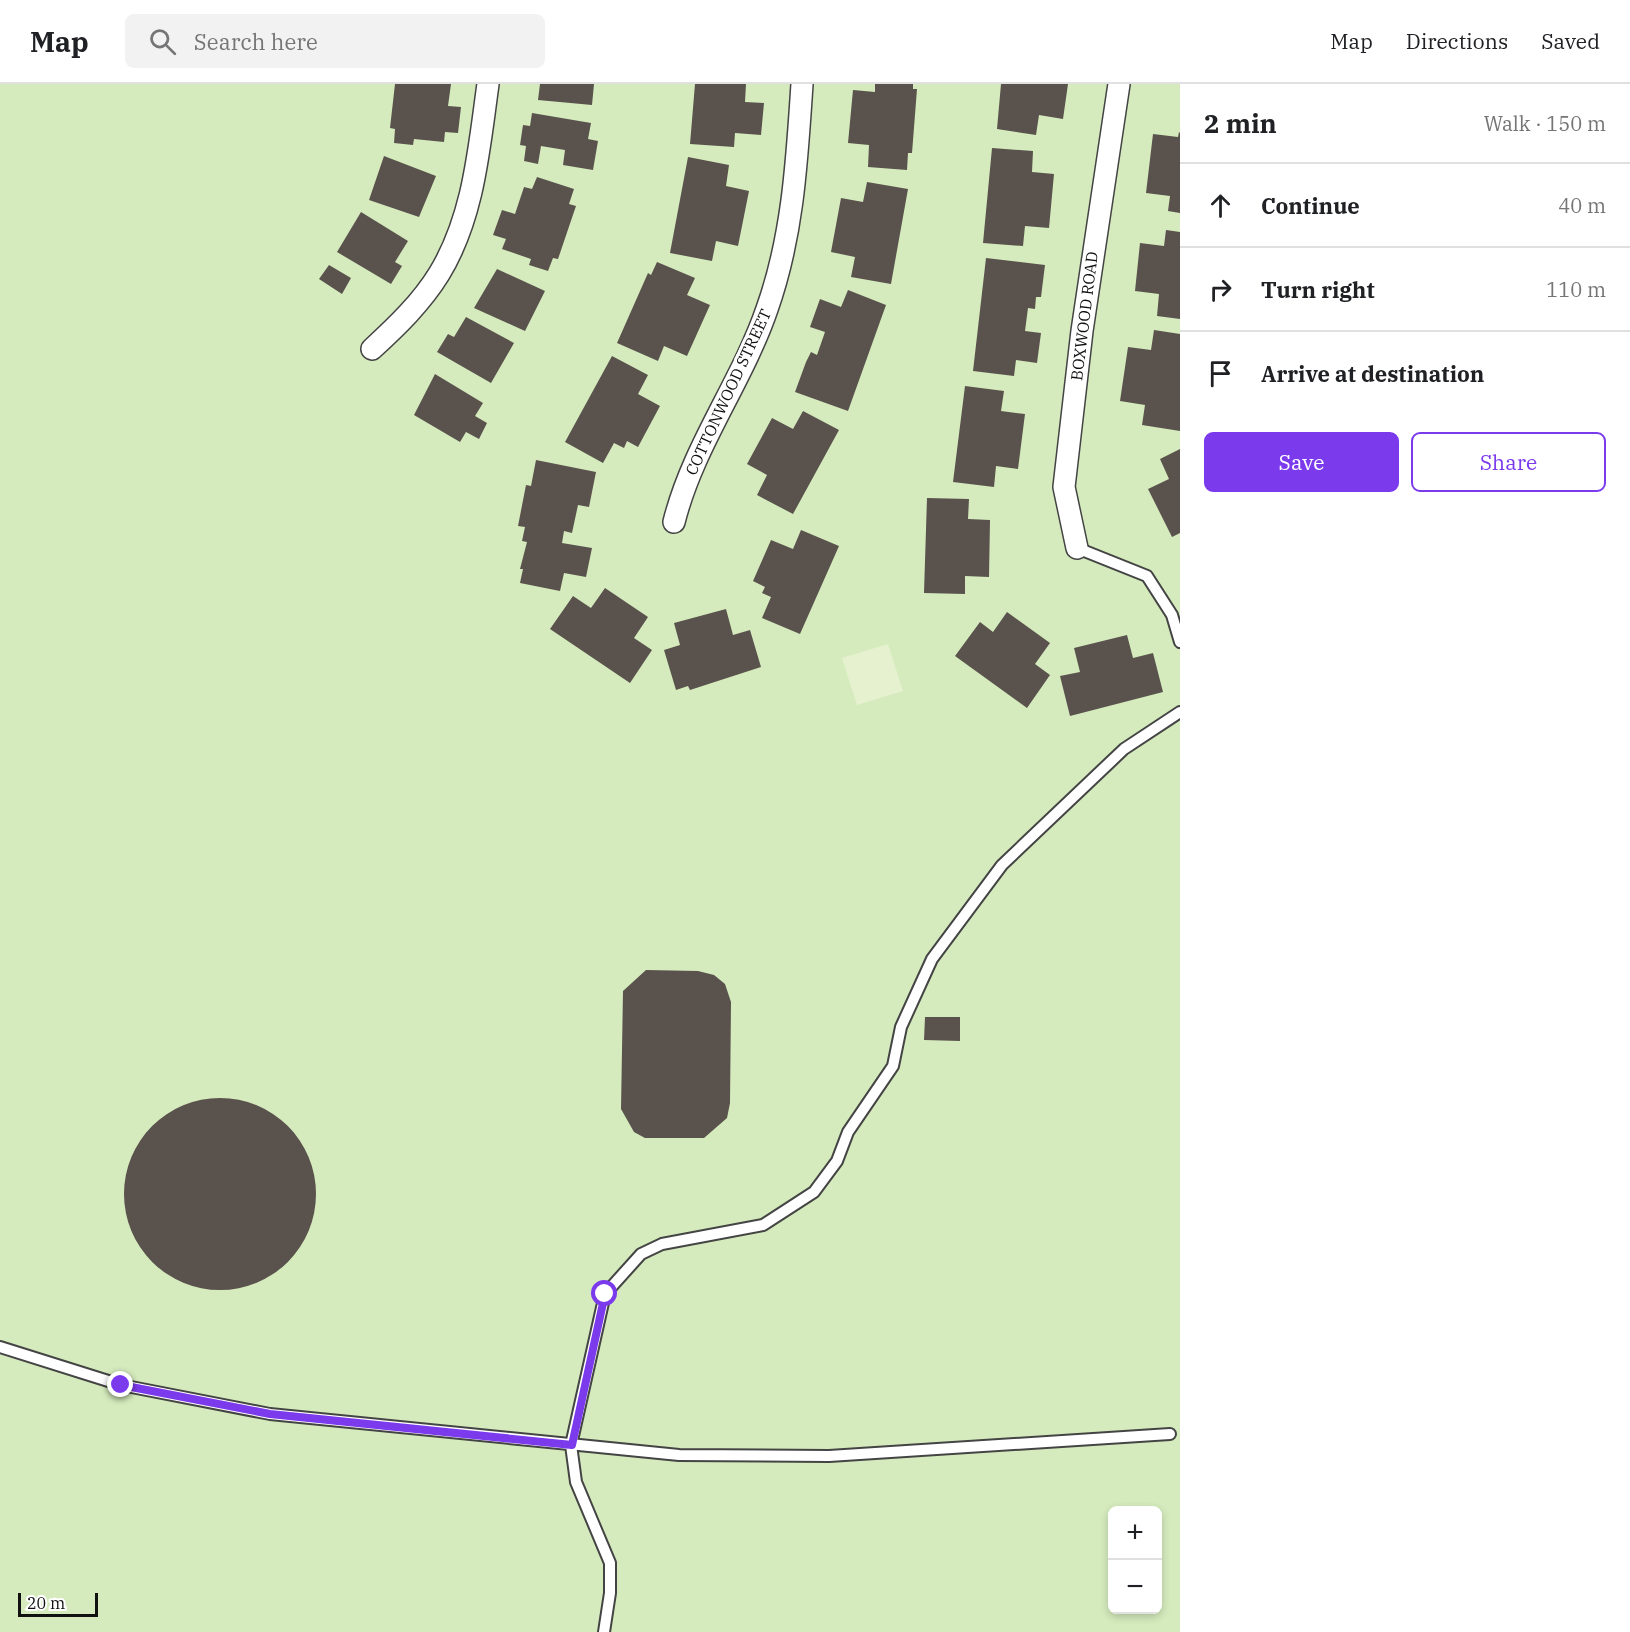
<!DOCTYPE html>
<html lang="en">
<head>
<meta charset="utf-8">
<style>
	body { margin:0; font-family:"IBM Plex Serif",serif; background:#f2f2f2; color:#202124 }
	.controls { position:absolute; right:18px; bottom:18px; display:grid; overflow:hidden; border-radius:9px; box-shadow:0 3px 9px #0003 }
	.controls button { width:54px; height:54px; display:grid; place-items:center; padding:0; border:0; border-bottom:2px solid #e0e0e0; background:#fff; color:#202124; font:30px sans-serif }
	.scale { position:absolute; left:18px; bottom:15px; width:80px; box-sizing:border-box; padding-left:6px; border:3px solid #111; border-top:0; font-size:16px; line-height:21px; white-space:nowrap; color:#111; -webkit-text-stroke:4px #fff; paint-order:stroke }
	.stop { position:absolute; width:18px; height:18px; margin:-14px; border:4px solid #7c3aed; border-radius:50%; background:#fff }
	.stop.end { background:#7c3aed; border-color:#fff; box-shadow:0 2px 6px #0008 }
	.list { margin:0; padding:0; list-style:none }
	h2 { display:flex; justify-content:space-between; align-items:center; height:78px; margin:0; padding:0 24px; font-size:26px }
	h2 small { font-size:20px; font-weight:400; color:#757577 }
	.list li { display:grid; grid-template-columns:39px 1fr auto; gap:18px; align-items:center; box-sizing:border-box; height:84px; padding:0 24px; border-top:2px solid #e0e0e0 }
	.list b { display:block; font-size:22px; white-space:nowrap }
	.list em { font-size:20px; font-style:normal; color:#757577 }
	.actions { display:flex; gap:12px; padding:18px 24px }
	.actions a { flex:1; padding:14px 0; border:2px solid #7c3aed; border-radius:9px; text-align:center; font-size:21px; color:#7c3aed }
	.actions .main { background:#7c3aed; color:#fff }
	.icon { flex:none; width:33px; height:33px; fill:none; stroke:currentColor; stroke-width:2; stroke-linecap:round; stroke-linejoin:round }
	.map { position:relative; flex:none; width:1180px; height:1548px; overflow:hidden }
	header { display:flex; align-items:center; gap:36px; box-sizing:border-box; height:84px; padding:0 30px; background:#fff; border-bottom:2px solid #e0e0e0 }
	header strong { font-size:28px }
	nav { display:flex; gap:33px; margin-inline-start:auto; font-size:21px }
	.search { width:420px; height:54px; background:#f2f2f2; display:flex; align-items:center; gap:15px; box-sizing:border-box; padding:0 21px; border-radius:9px; color:#757577; font-size:22px }
	main { display:flex }
	aside { flex:1; background:#fff }
	.map>svg:first-child { display:block }
</style>
</head>
<body>
<header>
<strong>Map</strong>
<div class="search"><svg class="icon" aria-label="search" viewBox="0 0 24 24"><circle cx="10" cy="10" r="6"/><path d="M15 15l6 6"/></svg>Search here</div>
<nav><a>Map</a><a>Directions</a><a>Saved</a></nav>
</header>
<main>
<div class="map">
<svg width="1180" height="1548" viewBox="0 0 1180 1548">
	<rect width="100%" height="100%" fill="#fffdf5"/>
	<path fill="#d5ebbd" fill-rule="evenodd" d="M0 0H1180V1548H0ZM1112 1426H1158V1526H1112Z"/>
	<path fill="#e6f2cf" d="M888 560 903 607 857 621 842 574Z"/>
	<path fill="#5a524d" d="M395 0H451L448 22 461 23 458 49 445 48 444 58 414 55 413 61 394 59 395 45 390 44Z
		M540 0H594L592 21 538 16Z
		M695 0H746L745 18 764 19 761 51 735 49 734 63 690 60Z
		M875 0H913V5H917L912 69H908L907 86 868 83 869 61 848 59 853 6 875 8Z
		M1001 0H1068L1063 35 1039 31 1036 51 997 45Z
		M532 29 591 39 588 55 598 57 593 86 563 81 565 66 541 62 538 80 524 77 526 62 520 61 523 41 530 42Z
		M1179 48 1180 49V129L1168 127 1170 112 1146 109 1153 50 1178 53Z
		M992 64 1033 67 1032 88 1054 90 1049 144 1025 142 1023 162 983 159Z
		M384 72 436 92 419 133 369 116Z
		M688 73 729 81 726 102 749 107 738 162 716 157 712 177 670 169Z
		M537 93 574 105 569 120 576 122 558 175 553 174 548 187 529 181 531 175 502 165 506 155 493 151 502 126 515 130 524 103 532 105Z
		M867 98 908 105 891 200 851 193 855 173 831 168 841 114 863 118Z
		M361 128 408 157 395 178 402 182 391 200 337 168Z
		M1166 146 1180 148V235L1157 232 1159 210 1135 207 1140 159 1164 162Z
		M986 174 1045 181 1041 213H1036L1035 225 1028 224 1025 247 1041 249 1037 279 1016 276 1014 292 973 287Z
		M657 178 695 194 687 211 710 221 687 272 664 262 658 277 617 259 648 189 651 191Z
		M329 181 351 194 342 210 319 195Z
		M497 185 545 207 525 247 474 224Z
		M848 206 886 221 848 327 795 308 806 278 811 268 817 271 825 248 810 243 820 215 841 223Z
		M466 233 514 259 491 299 437 268 448 250 454 253Z
		M1154 246 1180 250V347L1142 341 1145 321 1120 317 1128 263 1151 266Z
		M612 272 648 291 638 310 660 322 638 363 627 357 624 364 614 359 603 379 565 358Z
		M435 290 483 319 475 332 487 339 479 355 466 348 460 358 414 331Z
		M965 302 1004 307 1001 327 1025 330 1018 385 996 382 994 403 953 398Z
		M803 327 839 346 793 430 757 411 767 391 747 380 772 334 793 345Z
		M1180 365V449L1172 453 1148 405 1169 395 1160 375Z
		M536 376 596 388 589 423 578 421 572 449 564 447 562 459 592 464 586 493 564 489 560 507 520 499 523 485H520L527 458 522 457 525 443 518 442 526 401 531 402Z
		M927 414 969 415 968 435 990 436 989 493 965 492V510L924 509Z
		M801 446 839 462 800 550 762 534 771 513 762 509 765 503 753 497 771 456 793 465Z
		M605 504 648 533 634 554 652 566 630 599 550 545 573 512 591 524Z
		M726 525 733 551 750 546 761 583 690 606 688 602 676 606 664 566 680 561 674 539Z
		M1007 528 1050 559 1035 580 1050 591 1027 624 955 572 980 538 993 548Z
		M1127 551 1133 574 1153 569 1163 608 1070 632 1060 592 1080 588 1074 564Z
		M646 886 698 887 714 891 725 900 731 918 730 1019 727 1034 704 1054H645L634 1048 621 1025 623 907Z
		M925 933H960V957L924 956Z
		M124 1110a96 96 0 1 1 192 0a96 96 0 1 1-192 0Z"/>
	<g fill="none" stroke-linecap="round" stroke-linejoin="round">
		<defs>
			<path id="service" d="M1077 464 1147 492 1172 531 1180 558
				M0 1263 121 1301 270 1330 679 1371 829 1372 1170 1350
				M604 1548 610 1509V1479L576 1398 571 1361 605 1210 641 1170 662 1160 763 1141 814 1108 837 1077 848 1048 893 982 901 943 932 875 1002 781 1124 665 1180 628"/>
			<path id="minor" d="M372 265C397 242 421 219 439 190 474 133 479 64 488 0
				M674 438C693 362 742 298 767 225 793 152 797 76 802 0
				M1077 464 1064 403 1082 247 1119 0"/>
		</defs>
		<use href="#service" stroke="#444" stroke-width="14"/>
		<use href="#minor" stroke="#444" stroke-width="24"/>
		<use href="#service" stroke="#fff" stroke-width="10"/>
		<use href="#minor" stroke="#fff" stroke-width="21"/>
	</g>
	<g fill="none" stroke-linecap="round" stroke-linejoin="round">
		<path stroke="#7c3aed" stroke-width="8" d="M121 1301 270 1330 572 1361 605 1210"/>
	</g>
	<g text-anchor="middle" stroke-width="6" stroke-linejoin="round" paint-order="stroke">
		<g font-size="16" fill="#111" stroke="#fff">
			<text transform="translate(1084 232) rotate(-83)" y="6">BOXWOOD ROAD</text>
			<text transform="translate(728 308) rotate(-65)" y="6">COTTONWOOD STREET</text>
		</g>
	</g>
</svg>
<div class="controls">
<button>+</button>
<button>−</button>
</div>
<div class="scale">20 m</div>
<div class="stop" style="left:605px;top:1210px"></div>
<div class="stop end" style="left:121px;top:1301px"></div>
</div>
<aside>
<h2>2 min<small>Walk · 150 m</small></h2>
<ul class="list">
<li><svg class="icon" aria-label="ahead" viewBox="0 0 24 24"><path d="M12 20V5M6 11l6-6 6 6"/></svg><div><b>Continue</b></div><em>40 m</em></li>
<li><svg class="icon" aria-label="right" viewBox="0 0 24 24"><path d="M7 20v-9h11M14 6l5 5-5 5"/></svg><div><b>Turn right</b></div><em>110 m</em></li>
<li><svg class="icon" aria-label="arrive" viewBox="0 0 24 24"><path d="M6 21V4h12l-3 4 3 4H6"/></svg><div><b>Arrive at destination</b></div></li>
</ul>
<div class="actions"><a class="main">Save</a><a>Share</a></div>
</aside>
</main>
</body>
</html>
